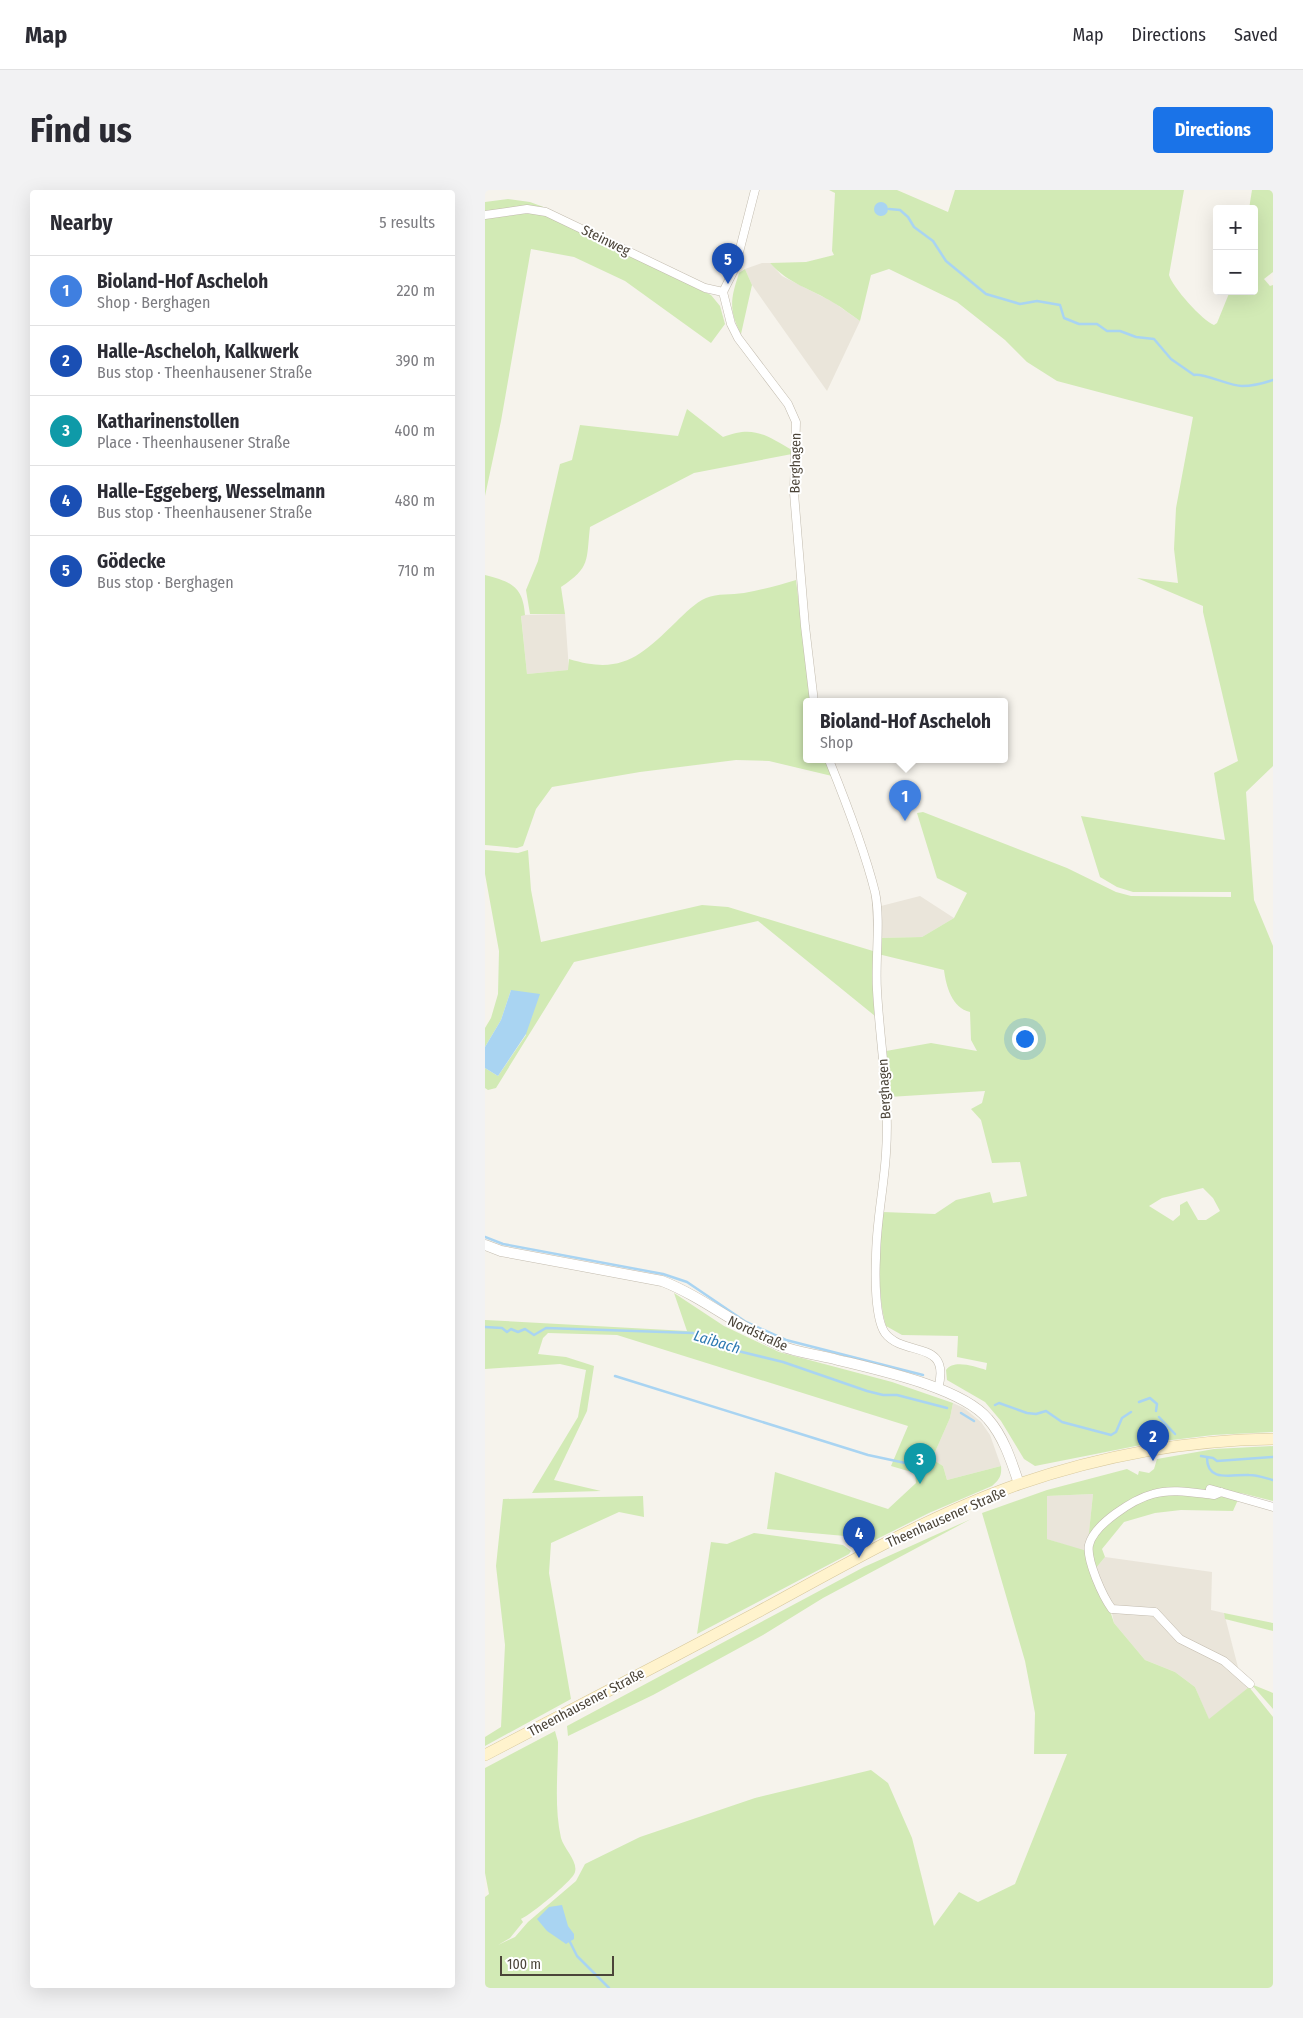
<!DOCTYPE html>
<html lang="en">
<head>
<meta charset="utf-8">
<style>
	body { margin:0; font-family:"Fira Sans Condensed",sans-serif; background:#f2f2f3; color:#2b2b33 }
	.controls { position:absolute; right:15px; top:15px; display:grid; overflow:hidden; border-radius:5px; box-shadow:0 5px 20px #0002 }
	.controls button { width:45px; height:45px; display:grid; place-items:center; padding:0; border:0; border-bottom:1px solid #e1e1e2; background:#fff; color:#2b2b33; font:25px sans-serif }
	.scale { position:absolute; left:15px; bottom:12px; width:114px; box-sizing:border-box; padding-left:5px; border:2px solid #4b4439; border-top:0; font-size:14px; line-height:18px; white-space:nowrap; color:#4b4439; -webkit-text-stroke:4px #fff; paint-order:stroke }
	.you { position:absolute; left:539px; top:848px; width:18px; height:18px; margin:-12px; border:4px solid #fff; border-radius:50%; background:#1a73e8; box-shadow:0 0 0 8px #1a73e833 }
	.badge { display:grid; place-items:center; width:32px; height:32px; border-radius:50%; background:#1a73e8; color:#fff; font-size:16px; font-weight:700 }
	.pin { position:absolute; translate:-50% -41px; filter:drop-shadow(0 1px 2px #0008) }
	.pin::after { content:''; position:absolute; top:26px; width:18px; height:15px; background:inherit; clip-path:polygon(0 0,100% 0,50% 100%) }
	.popup { position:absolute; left:318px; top:508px; width:205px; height:65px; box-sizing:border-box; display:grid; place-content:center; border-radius:5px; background:#fff; filter:drop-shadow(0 1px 4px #0005); font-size:16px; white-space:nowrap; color:#7c7c81 }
	.popup b { font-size:19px; color:#2b2b33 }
	.popup::after { content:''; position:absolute; left:50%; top:100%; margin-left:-10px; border:10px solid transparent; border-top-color:#fff }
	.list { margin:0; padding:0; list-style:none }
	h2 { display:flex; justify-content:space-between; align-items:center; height:65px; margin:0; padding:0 20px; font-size:21px }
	h2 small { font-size:16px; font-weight:400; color:#7c7c81 }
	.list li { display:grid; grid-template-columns:32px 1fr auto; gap:15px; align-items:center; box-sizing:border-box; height:70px; padding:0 20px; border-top:1px solid #e1e1e2 }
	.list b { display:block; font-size:19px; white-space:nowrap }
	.list p { margin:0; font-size:16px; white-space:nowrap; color:#7c7c81 }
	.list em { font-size:16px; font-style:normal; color:#7c7c81 }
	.map { position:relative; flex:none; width:788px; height:1798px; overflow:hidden; border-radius:5px }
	header { display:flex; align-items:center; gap:30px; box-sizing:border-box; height:70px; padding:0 25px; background:#fff; border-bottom:1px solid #e1e1e2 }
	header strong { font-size:24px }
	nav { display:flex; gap:28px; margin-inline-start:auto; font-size:18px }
	.intro { display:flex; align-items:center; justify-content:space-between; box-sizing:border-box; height:120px; padding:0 30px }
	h1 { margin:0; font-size:35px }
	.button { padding:12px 22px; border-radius:5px; background:#1a73e8; color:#fff; font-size:18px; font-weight:700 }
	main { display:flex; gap:30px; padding:0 30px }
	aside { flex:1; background:#fff; border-radius:5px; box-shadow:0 5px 20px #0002 }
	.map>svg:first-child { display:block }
</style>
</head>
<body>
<header>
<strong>Map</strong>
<nav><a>Map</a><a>Directions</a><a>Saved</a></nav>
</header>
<div class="intro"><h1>Find us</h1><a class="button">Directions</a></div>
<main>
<aside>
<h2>Nearby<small>5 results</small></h2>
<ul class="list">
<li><span class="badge" style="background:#3f7fe0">1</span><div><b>Bioland-Hof Ascheloh</b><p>Shop · Berghagen</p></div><em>220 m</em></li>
<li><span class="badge" style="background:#1a4fb4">2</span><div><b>Halle-Ascheloh, Kalkwerk</b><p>Bus stop · Theenhausener Straße</p></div><em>390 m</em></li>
<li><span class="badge" style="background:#0f9aa8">3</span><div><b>Katharinenstollen</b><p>Place · Theenhausener Straße</p></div><em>400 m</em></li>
<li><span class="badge" style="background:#1a4fb4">4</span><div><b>Halle-Eggeberg, Wesselmann</b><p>Bus stop · Theenhausener Straße</p></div><em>480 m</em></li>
<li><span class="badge" style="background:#1a4fb4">5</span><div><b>Gödecke</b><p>Bus stop · Berghagen</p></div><em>710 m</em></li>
</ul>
</aside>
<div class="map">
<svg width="788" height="1798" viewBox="0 0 788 1798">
	<rect width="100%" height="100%" fill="#f6f3ec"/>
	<path fill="#eae5da" d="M277 73H285L297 86 348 112 375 131 342 201 267 95 260 79Z
		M80 424 84 480 42 484 36 425Z
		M435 706 469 728 437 747 395 748 396 716Z
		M468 1213 479 1218 496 1232 505 1245 516 1276 462 1290 458 1276 447 1269 465 1228Z
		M608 1304 602 1362 562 1349V1306Z
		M620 1367 727 1382 726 1420 739 1423 754 1481 764 1497 724 1530 710 1497 690 1482 660 1470 629 1433 627 1423 629 1417 625 1413 611 1378Z"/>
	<path fill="#d2eab5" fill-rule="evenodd" d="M344 0H412L463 22 470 0H699L684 85C688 98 717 130 729 135L732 133 745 101H769V19H764L767 0H788V82L779 89 785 96 788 95V576L761 602 769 710 788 756V1242L728 1245 671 1252 550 1276 539 1269 516 1231 500 1212 462 1190 461 1180C469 1169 490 1177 501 1180L502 1173 472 1167 473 1146 417 1145 401 1136C391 1100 395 1059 398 1022L450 1024 471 1010 505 1002 508 1013 542 1006 535 972 507 973 496 930 486 919 497 913 500 901 404 907 401 861 446 853 492 861 486 850 485 822C467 818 461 796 459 780L393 764 395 748 437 747 469 728 482 703 452 688 432 623 438 622 582 678 631 702 646 706 746 707V702H648L632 697 615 687 596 626 740 650 729 583 753 571 718 422V416L652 388 693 393 689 359 691 318 708 227 572 191 542 172 520 150 472 112 404 79 386 85 375 131C366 125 358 118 349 113 325 98 305 95 285 73L321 72 349 65 347 61 350 3ZM718 998 728 1008 735 1021 721 1030H713L702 1011 695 1015V1025L688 1031 664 1016 677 1008Z
		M23 9 45 12 64 19 42 16 0 21V12Z
		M43 23 62 26 226 105 235 116 240 134 226 153 140 91 89 67 46 59 16 231 0 306V29Z
		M260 79 267 95 256 144C243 119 246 108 254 83Z
		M202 219 238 247C269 235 280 245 307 260V264L209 283 105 337C101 371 106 377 76 397L80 424H45L41 400 53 371 75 274 87 270 95 235 193 246Z
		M0 385C26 392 38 396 40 425L36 426 42 484 83 480 84 469C136 485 155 467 191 432 200 423 210 413 221 408 233 403 246 405 259 403 277 400 294 395 311 390L326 512H321V570H341L347 586 284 571 251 570 155 582 67 597 51 619 38 656 32 658 0 655Z
		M0 660 33 663 43 660 46 700 56 752 217 715 243 717 388 761 390 826 273 731 89 772 11 898 3 900 0 898V878L13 886 41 845 26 800 16 830 0 857V838L6 828 13 804 14 761 0 684Z
		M189 1103 239 1136 294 1162 407 1192 468 1213 465 1228 447 1269 458 1276 462 1290 516 1276C517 1286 514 1290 507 1296L444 1323 378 1356 374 1354 371 1347 282 1339 290 1282 403 1319 431 1293 430 1283 406 1276 423 1236 132 1145 63 1143 58 1148 53 1164 81 1167 109 1176 102 1221 69 1290 116 1301 47 1303 93 1227 101 1180 75 1174 0 1179V1130L202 1141Z
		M788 1256V1311L756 1303 748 1321 696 1320 670 1323 639 1332 617 1359 620 1367 611 1378 629 1433 660 1470 690 1482 710 1497 724 1529 764 1497 788 1527V1798H0V1707L4 1704 0 1683V1578L70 1541 73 1552C73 1583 69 1617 76 1648 79 1659 93 1671 90 1682 89 1690 44 1726 36 1729L38 1732 25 1748 13 1755 30 1747 43 1732 91 1691 100 1674 155 1647 270 1608 386 1580 403 1593 427 1648 449 1736 474 1702 493 1712 530 1694 582 1564H549L550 1523 540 1471 497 1323 562 1300 642 1279 653 1285 654 1281 664 1283 669 1279 672 1269 729 1259ZM608 1304 602 1361 562 1349V1306Z
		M158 1306 159 1327 134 1322 66 1353 64 1383 86 1509 0 1556V1547L16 1537 20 1455 11 1376 18 1309Z
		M486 1329 338 1408 278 1445 168 1505 83 1546 82 1536 379 1377Z
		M269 1343 358 1355 366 1361 364 1364 212 1444 226 1352 242 1354Z
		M739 1423 788 1433V1441L740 1429Z
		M766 1494 788 1503V1519Z"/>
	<path fill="#a9d4f2" d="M389 19a7 7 0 1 1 14 0a7 7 0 1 1-14 0Z
		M26 800 55 804 41 844 13 886 0 878V857L16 830Z
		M77 1715 83 1736 89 1744V1749L81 1754 62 1741 52 1729 64 1717Z"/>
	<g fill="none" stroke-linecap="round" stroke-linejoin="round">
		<path stroke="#a9d4f2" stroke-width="2.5" d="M404 19 415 20 423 27 429 37 448 51 461 71 501 104 535 114 552 111 575 115 579 128 594 134H612L622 141H635L651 147 669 149 686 169 709 185C716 182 745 196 757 196 767 196 779 193 788 190
			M0 1047 18 1054 178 1084 202 1092 261 1132 301 1150 438 1185
			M0 1137 17 1138 22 1142 26 1139 33 1142 40 1139 49 1145 61 1138 208 1143 220 1149 234 1150 253 1161 298 1172 382 1201 398 1205H412L462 1218
			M130 1186 383 1265 425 1274
			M654 1212 665 1208 672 1214 671 1221
			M510 1215 514 1213 542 1223 551 1224 561 1221 577 1232 626 1245 631 1242 637 1228 646 1222
			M476 1223 489 1231
			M674 1227 690 1244
			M716 1266 728 1268 732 1271 788 1267
			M722 1268C722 1293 748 1284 764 1285 772 1285 780 1288 788 1290
			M85 1752 92 1766 124 1798"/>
		<defs>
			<path id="minor" d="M270 0 250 78 238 102 246 134 253 148 303 214 311 232 309 303 320 436 329 512
				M0 25 42 19 61 22 220 98 238 102
				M344 570C361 612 379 658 390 702 396 729 390 771 392 800 395 855 405 908 401 963 399 998 391 1033 391 1068 390 1086 390 1129 400 1143 419 1168 467 1148 453 1199
				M725 1299 788 1317
				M736 1302 729 1305C710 1303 687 1298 668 1304 649 1309 609 1334 604 1355 601 1370 618 1407 627 1419L670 1422 695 1449 739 1471 765 1494"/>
			<path id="tertiary" d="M0 1055 16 1061 177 1091C218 1107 253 1137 294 1155 309 1162 329 1164 345 1168 388 1179 475 1196 503 1229 519 1247 527 1273 534 1294"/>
			<path id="secondary" d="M0 1565C90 1518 181 1471 271 1423 356 1377 443 1326 534 1294 616 1266 702 1250 788 1249"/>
		</defs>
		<use href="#minor" stroke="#c2bbae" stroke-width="9"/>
		<use href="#tertiary" stroke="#c2bbae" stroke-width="11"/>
		<use href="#secondary" stroke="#d6c79b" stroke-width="12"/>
		<use href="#minor" stroke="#fff" stroke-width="8"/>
		<use href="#tertiary" stroke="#fff" stroke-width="10"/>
		<use href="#secondary" stroke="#fff3cd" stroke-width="11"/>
	</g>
	<g text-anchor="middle" stroke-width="4" stroke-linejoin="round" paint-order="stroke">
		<g font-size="14" fill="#4b4439" stroke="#fff">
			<text transform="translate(121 50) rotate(26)" y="5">Steinweg</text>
			<text transform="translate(310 273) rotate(-89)" y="5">Berghagen</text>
			<text transform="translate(399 899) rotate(-93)" y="5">Berghagen</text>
			<text transform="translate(273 1143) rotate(25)" y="5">Nordstraße</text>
			<text transform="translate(461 1327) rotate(-24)" y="5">Theenhausener Straße</text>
			<text transform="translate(101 1512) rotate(-28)" y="5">Theenhausener Straße</text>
		</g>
		<g font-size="15" font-style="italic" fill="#2e7ab2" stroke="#fff">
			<text transform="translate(232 1152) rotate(17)" y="5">Laibach</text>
		</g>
	</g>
</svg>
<div class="controls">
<button>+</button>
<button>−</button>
</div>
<div class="scale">100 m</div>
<div class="you"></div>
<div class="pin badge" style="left:420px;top:631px;background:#3f7fe0">1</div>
<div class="popup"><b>Bioland-Hof Ascheloh</b>Shop</div>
<div class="pin badge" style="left:668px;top:1271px;background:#1a4fb4">2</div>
<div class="pin badge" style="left:435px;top:1294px;background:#0f9aa8">3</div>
<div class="pin badge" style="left:374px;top:1368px;background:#1a4fb4">4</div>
<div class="pin badge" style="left:243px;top:94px;background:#1a4fb4">5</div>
</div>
</main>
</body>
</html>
